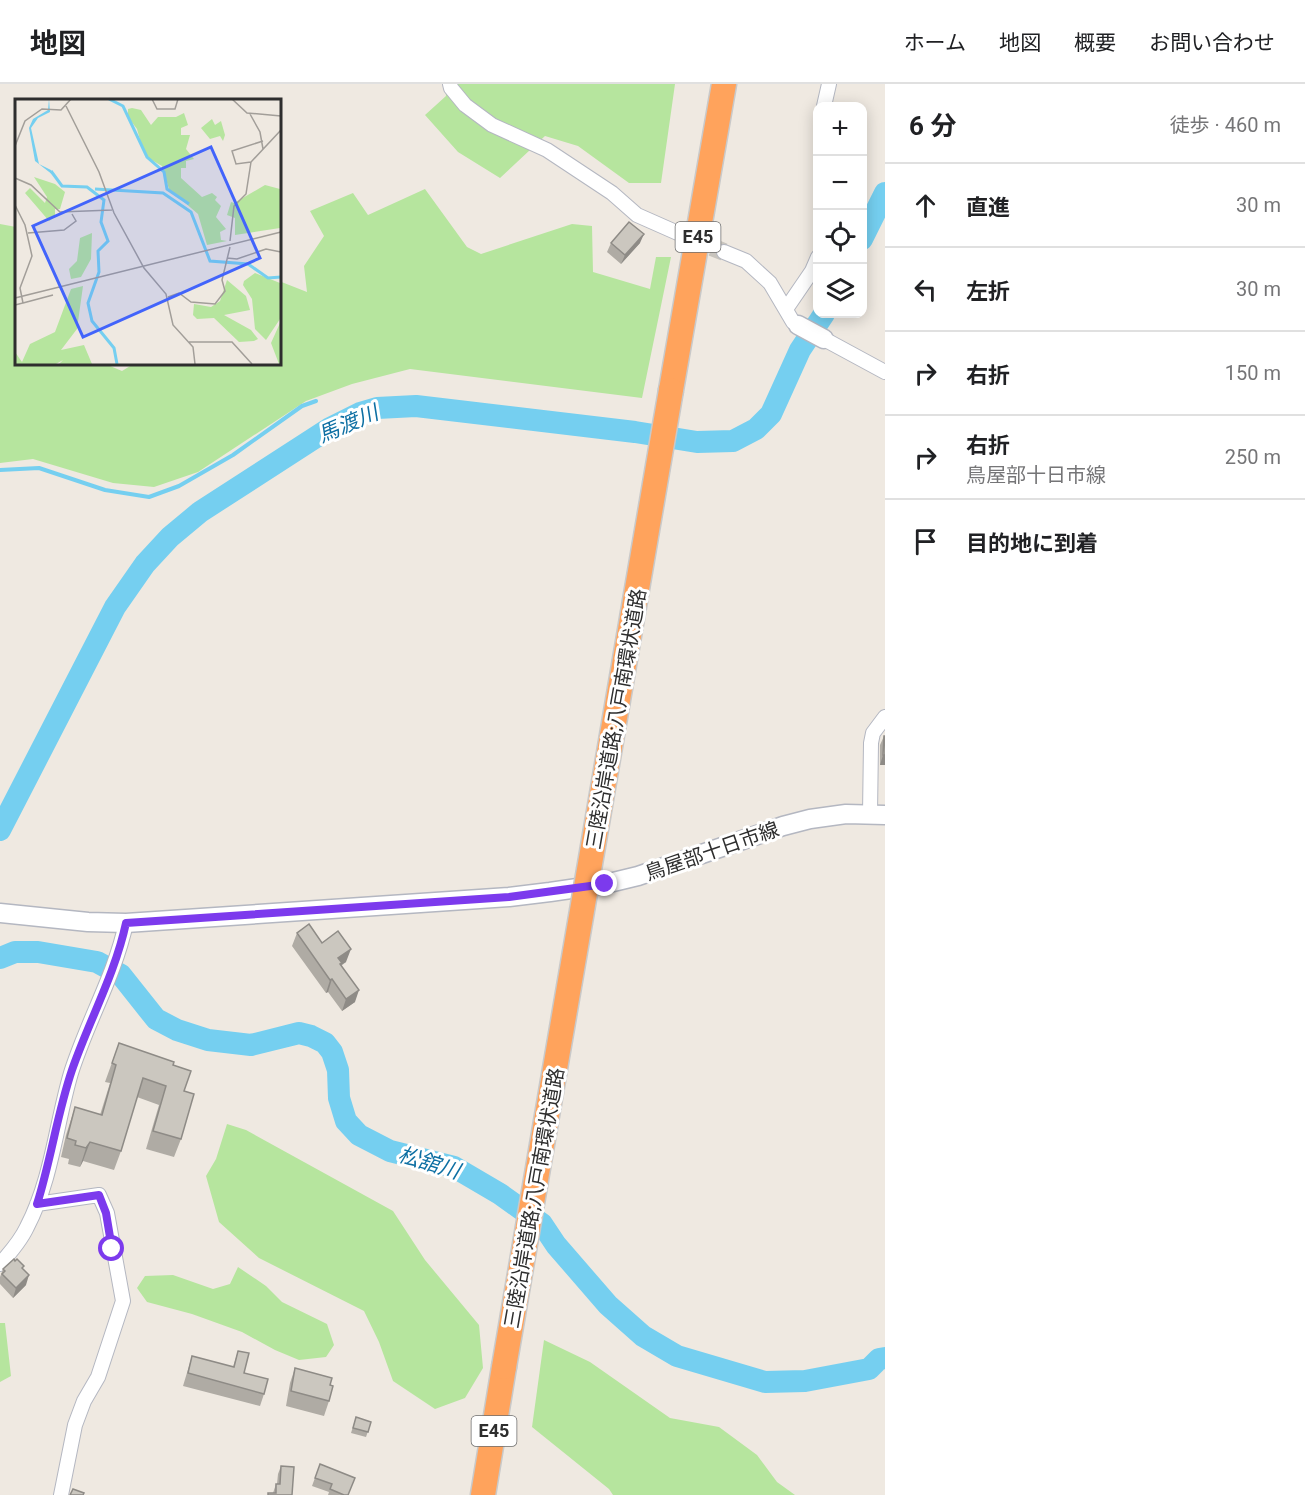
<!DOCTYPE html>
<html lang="ja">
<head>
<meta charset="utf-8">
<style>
	body { margin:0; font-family:Roboto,"Noto Sans JP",sans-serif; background:#f2f2f2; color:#202124 }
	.controls { position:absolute; right:18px; top:18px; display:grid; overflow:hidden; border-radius:12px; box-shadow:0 3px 15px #0003 }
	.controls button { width:54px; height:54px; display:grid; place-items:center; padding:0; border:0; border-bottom:2px solid #e0e0e0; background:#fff; color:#202124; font:30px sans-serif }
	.stop { position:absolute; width:18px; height:18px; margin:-14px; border:4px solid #7c3aed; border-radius:50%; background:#fff }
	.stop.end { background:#7c3aed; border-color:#fff; box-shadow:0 2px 6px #0008 }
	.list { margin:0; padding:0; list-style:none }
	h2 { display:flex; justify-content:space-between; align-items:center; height:78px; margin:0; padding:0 24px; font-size:26px }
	h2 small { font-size:20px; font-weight:400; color:#757577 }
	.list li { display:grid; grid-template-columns:39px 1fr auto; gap:18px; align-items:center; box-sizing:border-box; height:84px; padding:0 24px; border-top:2px solid #e0e0e0 }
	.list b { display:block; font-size:22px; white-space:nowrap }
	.list p { margin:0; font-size:20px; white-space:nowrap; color:#757577 }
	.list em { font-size:20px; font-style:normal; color:#757577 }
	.icon { flex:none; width:33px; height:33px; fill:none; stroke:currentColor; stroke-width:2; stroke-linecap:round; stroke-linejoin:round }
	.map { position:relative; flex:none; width:885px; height:1411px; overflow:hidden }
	header { display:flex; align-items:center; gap:36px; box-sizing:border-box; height:84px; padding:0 30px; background:#fff; border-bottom:2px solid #e0e0e0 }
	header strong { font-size:28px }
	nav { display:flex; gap:33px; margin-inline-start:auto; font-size:21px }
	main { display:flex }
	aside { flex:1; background:#fff }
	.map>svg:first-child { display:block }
</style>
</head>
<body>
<header>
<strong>地図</strong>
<nav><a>ホーム</a><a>地図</a><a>概要</a><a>お問い合わせ</a></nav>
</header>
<main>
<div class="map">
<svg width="885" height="1411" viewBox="0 0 885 1411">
	<rect width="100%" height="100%" fill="#efe9e1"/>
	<path fill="#b6e59e" d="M445 0H675L661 99H629L578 62 545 52 500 94 458 68 425 31 446 12Z
		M425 105 467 163 481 170 572 140 592 142 593 188 650 205 656 173H671L642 314 410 285 352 300 306 317 198 388 154 403 113 399 33 375 0 379V140L16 143V279H103L122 287 135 279H279V197L307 208 304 182 324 152 310 127 353 109 368 131Z
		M227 1040 246 1046 393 1127 425 1176 479 1241 483 1284 465 1314 435 1325 393 1297 379 1258 364 1227 259 1174 219 1138 206 1092 216 1075Z
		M238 1183 266 1202 282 1218 327 1240 334 1261 326 1273 299 1276 275 1266 242 1248 192 1230 147 1218 137 1204 145 1192 173 1191 213 1205 230 1200Z
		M0 1239H5L11 1292 0 1298Z
		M544 1256 590 1278 670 1334 719 1343 757 1371 777 1398 795 1411H613L609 1405 532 1343Z"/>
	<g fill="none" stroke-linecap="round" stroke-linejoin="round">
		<path stroke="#75cff0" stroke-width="4" d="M0 386 39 384 105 406 149 413 179 402 233 371 302 322 316 317"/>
		<path stroke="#75cff0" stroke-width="22" d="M862 155 885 109
			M0 746 115 523 145 480 170 453 200 428 330 344 360 329 377 324 416 322 635 348 697 358 733 357 756 345 771 330 800 266 824 230
			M0 874 15 868H38L97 878 121 891 156 935 177 946 208 956 251 961 299 949 311 952 325 959 332 968 338 986 339 1014 346 1037 359 1051 390 1067 454 1083 500 1110 542 1140 556 1161 608 1221 643 1252 677 1272 765 1298 805 1297 869 1285 879 1275 885 1274"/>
		<path stroke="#c8c4bd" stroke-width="18" stroke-dasharray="18 9" stroke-linecap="butt" d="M687 153 724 168"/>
		<defs>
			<path id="street" d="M450 0 451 4 465 21 492 41 547 66 612 109 637 131 680 150
				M824 22 829 0
				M724 168 746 177 770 199 793 238 798 241
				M786 225 812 187 818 173
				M824 255 885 288
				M870 730 871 659 873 649 885 633
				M37 1120 99 1111 107 1129 123 1217 98 1293 84 1317 75 1341 61 1411
				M0 1180C10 1169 21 1156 27 1143 52 1095 56 1040 71 989 87 938 115 891 126 839"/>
			<path id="secondary" d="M798 241 824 255
				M0 829 88 838 126 839 509 813 550 808 605 800 638 792 783 742 810 735 846 730 885 731"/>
			<path id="highway" d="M671 306 724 0
				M483 1411 504 1283"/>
		</defs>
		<use href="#street" stroke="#b4b7c1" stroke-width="16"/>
		<use href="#secondary" stroke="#b4b7c1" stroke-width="21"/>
		<use href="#highway" stroke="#c9c9c9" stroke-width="27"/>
		<use href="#street" stroke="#fff" stroke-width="14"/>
		<use href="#secondary" stroke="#fff" stroke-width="18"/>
		<use href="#highway" stroke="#ffa35c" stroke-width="24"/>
		<defs>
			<path id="highway-bridge" d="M504 1283 671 306"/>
		</defs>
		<use href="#highway-bridge" stroke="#c9c9c9" stroke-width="27" stroke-linecap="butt"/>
		<use href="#highway-bridge" stroke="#ffa35c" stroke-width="24"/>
	</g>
	<path fill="#afaba4" d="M611 159H640L621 180 607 168Z
		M884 652H885V681H880V661Z
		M297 849 322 859 346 878 341 882 355 918 342 927 328 908 326 909 292 862Z
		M119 959 173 981 184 1007 181 1055 174 1073 146 1065 159 1021 137 1013 121 1067 114 1086 83 1077 80 1083 68 1080 69 1075 61 1073 66 1051 75 1023 100 1031 110 999 105 998Z
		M3 1185H23L26 1201 13 1214 0 1200V1193Z
		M238 1267 244 1289 264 1310 260 1322 183 1302 192 1272 233 1283Z
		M295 1284 330 1301 329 1317 324 1332 286 1322 290 1299Z
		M356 1333 371 1338 366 1353 351 1349Z
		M320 1380 355 1394 348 1411H328L329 1408 312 1402Z
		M281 1382 292 1411H268V1409H273L276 1400H277L278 1390Z"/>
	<path fill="#8e8b86" d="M644 150 640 159 621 180 625 171Z
		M883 671H885V681H880Z
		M351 865 346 878 341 881 337 892 338 874Z
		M332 895 328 908 326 909 330 896Z
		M359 906 355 918 342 927 346 915Z
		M90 1058 83 1077 80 1083 86 1064Z
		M29 1191 26 1201 13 1214 16 1204Z"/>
	<path fill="#cbc7bf" stroke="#8e8b86" stroke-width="1.5" d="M629 138 644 150 625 171 611 159Z
		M884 652H885V671H883Z
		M309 840 322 859 338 847 351 865 338 874 342 879 340 880 359 906 346 915 332 895 330 896 297 849Z
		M119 959 174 978 173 981 191 987 184 1007 194 1010 181 1055 153 1047 166 1002 143 994 121 1067 90 1058 86 1064 75 1061 76 1057 67 1054 75 1023 102 1031 116 981 112 979Z
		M14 1175 15 1177 17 1175 24 1182 22 1184 29 1191 16 1204 2 1190 5 1187 3 1185Z
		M238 1267 249 1269 244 1289 268 1295 264 1310 188 1289 192 1272 234 1283Z
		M295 1284 332 1294 330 1301 333 1302 329 1317 291 1307Z
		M356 1333 371 1338 368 1348 353 1344Z
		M320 1380 355 1394 348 1411H344L330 1405 332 1400 315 1394Z
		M281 1382 294 1383 292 1411H268V1409H276V1400H280Z
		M73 1405 84 1409 83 1411H70Z"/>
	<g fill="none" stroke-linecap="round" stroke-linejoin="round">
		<path stroke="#7c3aed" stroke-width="8" d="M112 1165 106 1129 99 1111 37 1120C51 1076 57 1030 72 986 89 937 115 890 126 839L509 813 605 800"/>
	</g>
	<g text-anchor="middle" stroke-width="6" stroke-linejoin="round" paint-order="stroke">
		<g fill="#fff" stroke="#6d6d6d" stroke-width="1.5">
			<rect x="675.5" y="138" width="45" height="30" rx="4.5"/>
			<rect x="471.5" y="1332" width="45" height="30" rx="4.5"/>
		</g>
		<g font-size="18" font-weight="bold" fill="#2e2e2e">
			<text x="698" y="159">E45</text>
			<text x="494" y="1353">E45</text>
		</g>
		<g font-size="20" fill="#2e2e2e" stroke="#fff">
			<text transform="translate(616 635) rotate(-80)" y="7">三陸沿岸道路;八戸南環状道路</text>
			<text transform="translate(712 767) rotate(-19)" y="7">鳥屋部十日市線</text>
			<text transform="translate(534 1114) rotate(-80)" y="7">三陸沿岸道路;八戸南環状道路</text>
		</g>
		<g font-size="21" font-style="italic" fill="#0d6fa3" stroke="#fff">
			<text transform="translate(348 340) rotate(-23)" y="7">馬渡川</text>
			<text transform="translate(429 1079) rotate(17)" y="7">松舘川</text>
		</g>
	</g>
	<g transform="translate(15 15)">
		<rect width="266" height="266" fill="#efe9e1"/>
		<path d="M117 9 126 11 136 26 143 18H161L169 14 173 26 166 29V36H175L171 50 179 60 171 62V69H166V79L187 98 197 94 202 98 200 101 206 107 201 118 211 130 205 133 206 141 212 142 192 146 183 115 154 90 147 67 133 59 127 48 122 30 113 18V10ZM197 20 200 26 206 22 210 36 208 42 205 37 195 40 186 29ZM19 78 40 85 50 93 45 110H40V118L34 122 10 94 15 89 30 104 32 98ZM250 86 265 90V129L220 136V119L212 116 216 103 219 104ZM77 134 76 160 66 178 56 180 54 170 62 162 65 139ZM240 174 265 184V220L251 241 240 230 237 200 228 186 229 182ZM212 181 231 197 235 211 209 216 236 231 243 240 239 242 224 243 199 219 182 220 178 216 179 205 196 208 205 202ZM68 187 62 230 46 251 69 246 77 265H44L48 261 41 265H0V253L7 263 15 245 40 233 56 190ZM265 224 266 265H264L256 244Z" fill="#b6e59e"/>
		<path d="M34 0 35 13 23 19 16 29 24 65 36 71 38 76 20 62 14 29 18 20 33 11Z" fill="#75cff0"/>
		<path fill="none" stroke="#75cff0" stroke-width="3" d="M94 0 108 7 132 58 149 73 152 90 174 105M36 72 47 87 72 88 89 101 86 123 93 142 83 152 84 173 73 204 77 222 99 249 102 265M80 90 148 94 176 113 195 162 233 165 253 179 266 178"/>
		<path fill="none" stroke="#a29e99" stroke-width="1.5" d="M137 0 142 10H160L163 0M217 0 232 14 266 17M51 7 84 73 99 114 129 169 151 195 158 226 178 248 180 265M235 15 245 33 248 50M0 47 10 22 27 10 46 11 56 0M236 63 221 65 217 52 248 42M0 79 16 86 45 113 97 111M0 106 10 126 17 157 5 189 8 204 0 206M13 134 49 131 61 122 57 115M215 142 219 107 231 95 236 63 266 31M212 159 222 160 251 150 266 153M153 198 164 194 176 203 200 205 210 192 207 181 215 148M0 199 266 133M8 204 38 196M174 243H217L237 265"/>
		<path fill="#4264fb" fill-opacity="0.15" stroke="#4264fb" stroke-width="3" d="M196 48 245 159 68 238 18 127Z"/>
		<rect width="266" height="266" fill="none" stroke="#2e2e2e" stroke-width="3"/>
	</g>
</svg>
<div class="controls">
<button>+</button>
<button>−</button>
<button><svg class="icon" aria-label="locate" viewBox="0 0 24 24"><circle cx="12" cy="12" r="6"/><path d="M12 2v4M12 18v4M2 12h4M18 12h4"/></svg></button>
<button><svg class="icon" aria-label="layers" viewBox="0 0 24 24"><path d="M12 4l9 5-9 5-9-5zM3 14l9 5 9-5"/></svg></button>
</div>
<div class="stop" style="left:112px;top:1165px"></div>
<div class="stop end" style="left:605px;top:800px"></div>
</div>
<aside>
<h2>6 分<small>徒歩 · 460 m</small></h2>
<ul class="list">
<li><svg class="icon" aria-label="ahead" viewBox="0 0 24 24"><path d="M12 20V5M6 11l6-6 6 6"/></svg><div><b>直進</b></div><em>30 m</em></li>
<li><svg class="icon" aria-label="left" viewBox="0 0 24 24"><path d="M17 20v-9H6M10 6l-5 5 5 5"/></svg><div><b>左折</b></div><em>30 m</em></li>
<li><svg class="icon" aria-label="right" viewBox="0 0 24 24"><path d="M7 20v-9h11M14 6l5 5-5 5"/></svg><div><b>右折</b></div><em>150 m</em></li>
<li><svg class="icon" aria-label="right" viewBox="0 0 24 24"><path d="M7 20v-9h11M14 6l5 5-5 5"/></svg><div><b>右折</b><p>鳥屋部十日市線</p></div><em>250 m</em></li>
<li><svg class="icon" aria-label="arrive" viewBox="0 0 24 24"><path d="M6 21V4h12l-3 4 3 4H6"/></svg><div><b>目的地に到着</b></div></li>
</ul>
</aside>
</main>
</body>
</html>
